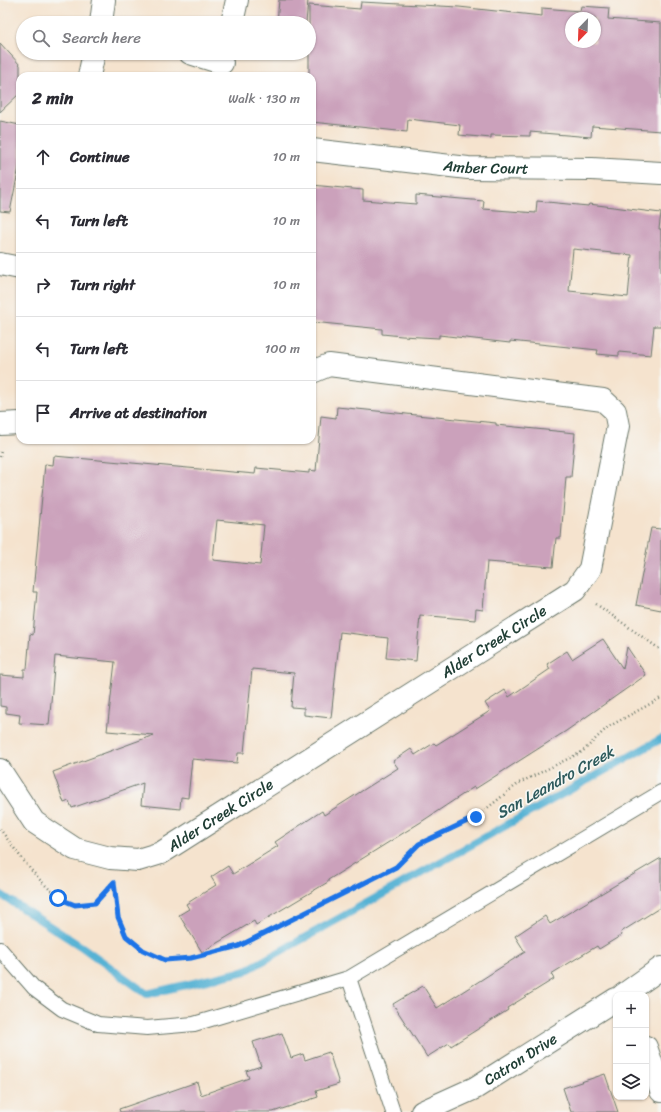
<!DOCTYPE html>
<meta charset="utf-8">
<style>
:root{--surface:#fff;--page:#f2f2f3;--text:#2b2b33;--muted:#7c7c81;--line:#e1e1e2}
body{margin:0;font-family:Sriracha,sans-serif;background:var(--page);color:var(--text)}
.controls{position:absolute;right:12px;bottom:12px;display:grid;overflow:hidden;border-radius:8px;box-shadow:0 1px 3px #0004}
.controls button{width:36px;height:36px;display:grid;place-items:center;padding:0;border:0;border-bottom:1px solid var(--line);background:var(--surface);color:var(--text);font:20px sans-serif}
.compass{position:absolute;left:565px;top:12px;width:36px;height:36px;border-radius:50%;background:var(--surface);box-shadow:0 1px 3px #0004;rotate:203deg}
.stop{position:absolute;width:12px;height:12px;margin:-9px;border:3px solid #1a73e8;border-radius:50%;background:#fff}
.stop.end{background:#1a73e8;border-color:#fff;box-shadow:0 1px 4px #0008}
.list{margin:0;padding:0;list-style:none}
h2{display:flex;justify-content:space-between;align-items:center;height:52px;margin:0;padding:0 16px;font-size:17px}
h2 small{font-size:13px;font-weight:400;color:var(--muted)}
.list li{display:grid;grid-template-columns:26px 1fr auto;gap:12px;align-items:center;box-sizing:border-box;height:64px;padding:0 16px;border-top:1px solid var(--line)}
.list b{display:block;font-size:15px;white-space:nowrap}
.list em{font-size:13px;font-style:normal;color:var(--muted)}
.icon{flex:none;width:22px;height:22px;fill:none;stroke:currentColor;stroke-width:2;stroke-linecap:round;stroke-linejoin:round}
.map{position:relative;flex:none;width:661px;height:1112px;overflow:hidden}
.search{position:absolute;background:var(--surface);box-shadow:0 1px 3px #0004;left:16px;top:16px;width:300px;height:44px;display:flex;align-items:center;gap:10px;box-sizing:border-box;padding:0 14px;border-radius:22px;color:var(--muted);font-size:15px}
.panel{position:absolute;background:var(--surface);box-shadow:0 1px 3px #0004;left:16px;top:72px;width:300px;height:372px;border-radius:12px}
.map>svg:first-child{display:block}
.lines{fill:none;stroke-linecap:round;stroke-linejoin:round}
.stream{stroke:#56b2d4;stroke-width:8}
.building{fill:#cba1bb;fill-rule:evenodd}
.lane-casing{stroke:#6a776a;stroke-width:16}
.street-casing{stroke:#6a776a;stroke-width:24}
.path{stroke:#6a776a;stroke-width:2.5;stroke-dasharray:1 3;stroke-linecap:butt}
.lane{stroke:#fff;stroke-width:14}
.street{stroke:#fff;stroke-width:22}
.route{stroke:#1a73e8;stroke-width:5}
.labels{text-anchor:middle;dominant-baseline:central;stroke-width:3.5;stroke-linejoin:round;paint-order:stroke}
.street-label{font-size:15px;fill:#1f3d34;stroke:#f6f6f2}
.water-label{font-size:16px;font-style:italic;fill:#2d5a5c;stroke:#f6f6f2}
</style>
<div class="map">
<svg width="661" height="1112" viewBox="0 0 661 1112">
<rect width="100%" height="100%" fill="#f6f6f2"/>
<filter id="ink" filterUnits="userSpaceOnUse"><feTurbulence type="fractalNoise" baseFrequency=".025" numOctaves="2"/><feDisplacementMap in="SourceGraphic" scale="8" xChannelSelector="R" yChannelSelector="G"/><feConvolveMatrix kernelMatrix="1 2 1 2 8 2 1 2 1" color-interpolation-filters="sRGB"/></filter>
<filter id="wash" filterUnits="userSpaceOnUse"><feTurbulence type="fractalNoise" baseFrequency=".012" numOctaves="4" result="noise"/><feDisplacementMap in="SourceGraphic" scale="16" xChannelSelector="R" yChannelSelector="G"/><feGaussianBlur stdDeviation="0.9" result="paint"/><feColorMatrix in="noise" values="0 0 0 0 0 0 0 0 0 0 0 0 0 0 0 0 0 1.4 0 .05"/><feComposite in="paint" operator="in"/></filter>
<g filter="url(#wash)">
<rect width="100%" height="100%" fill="#f5e3ce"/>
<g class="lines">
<path class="stream" d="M0 894 82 947 147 994 245 971 661 739"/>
</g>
<g id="blocks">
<path class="building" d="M279 0H308L306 23H277Z
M361 2 459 7 542 16V8L580 11 581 6 609 8 608 19 661 23V131L592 126 591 137 530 132V136L491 135V138L459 135 460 125 408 119 407 132 312 122V76H309V5L360 9ZM571 18H595V42H571Z
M0 43 20 65V93L0 112Z
M0 121 20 125V162L10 212 0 211Z
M312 185 363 190V200L416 204V195L484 201 483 209 536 213 537 201 588 206 589 204 661 213 659 229H661V326H654L651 355 619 352V356L597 354 598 350 510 341V343L439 335V338L402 336 382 334V329L312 322ZM573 249 632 255 628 297 569 291Z
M337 407 496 423V425L575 433 571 477H566L561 538H556L553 567 487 562 483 610 476 609 475 620 420 615 416 661 386 658 388 638 340 632 331 718 304 715V708L291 707 294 673 252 669 244 753H238L237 763 192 759 188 798 181 797 180 809 141 805 143 783 72 808 69 801 64 803 53 772 154 735 107 731 115 662 55 656 49 725 19 723 20 715 6 713V707L0 706V675L24 677V669H27L30 634 33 635 37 592H33L45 464 53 465 54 456 255 474 256 468 309 473V470L316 471 321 416 336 418ZM217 520 264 525 260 565 213 560Z
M651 528 661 529V610L636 605Z
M603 639 623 669 627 647 646 675 566 731 475 789 474 787 421 822 328 880V882L256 925 254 921 202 952 179 915 189 909 186 904 216 885 211 877 228 866 233 874 278 846 275 842 305 822 322 811 324 815 398 768 393 761 411 749 415 755 434 743 436 745 490 711 485 703 505 690 509 697 550 669 547 664 567 651 572 659Z
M661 858V907L621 932 622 935 599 949 597 946 551 974 554 979 507 1008 508 1010 451 1046 449 1043 427 1057 393 1004 423 986 437 1008 525 952 515 936 545 916 550 924Z
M282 1033 291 1058 303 1054 305 1060 329 1052 339 1084 316 1091 318 1097 273 1112H120L119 1109 197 1082 201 1095 249 1078 246 1071 261 1066 253 1042Z
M605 1074 618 1112H571L563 1088Z"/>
</g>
</g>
<g filter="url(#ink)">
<use href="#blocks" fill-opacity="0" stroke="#6a776a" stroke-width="1"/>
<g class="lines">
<g class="lane-casing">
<path id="lane" d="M0 949 34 988 62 1009 98 1024 147 1028 194 1024 349 978 661 792
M349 978 393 1112"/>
</g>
<g class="street-casing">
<g id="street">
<path d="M101 23 104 0"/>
<path d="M232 23 237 0"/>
<path d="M190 53 222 63"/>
<path d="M89 76 94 53"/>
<path id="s1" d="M312 150 468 168 592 169 661 173"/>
<path d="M0 264 20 268"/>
<path d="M0 424 20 423"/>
<path id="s2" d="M0 770 34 822 75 849 110 858 138 860 161 853 575 590 590 569 618 426 615 411 603 400 329 365 312 372"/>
<path d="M623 995 661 968"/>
<path d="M646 1047 661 1091"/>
<path id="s3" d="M422 1112 475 1088 616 999"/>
</g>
</g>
<path class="path" d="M0 457 1 450
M596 604 661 650
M0 829C17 852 46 895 73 904 79 906 88 904 95 903L113 882 118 917 126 936 143 950 165 960 191 958 239 946 396 867 419 844 476 817 519 783 582 752 608 727 661 698"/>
<use href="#lane" class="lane"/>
<use href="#street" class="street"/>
</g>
</g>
<g class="lines" filter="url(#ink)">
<path class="route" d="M58 898 75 905 95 903 114 882 118 917 126 936 143 950 165 960 191 958 239 946 396 867 419 844 476 817"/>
</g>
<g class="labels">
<g class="street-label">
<text stroke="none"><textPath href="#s1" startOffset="175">Amber Court</textPath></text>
<text stroke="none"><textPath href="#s2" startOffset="594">Alder Creek Circle</textPath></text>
<text stroke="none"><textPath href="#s2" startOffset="270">Alder Creek Circle</textPath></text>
<text stroke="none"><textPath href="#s3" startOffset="112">Catron Drive</textPath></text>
</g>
<g class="water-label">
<text transform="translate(555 782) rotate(-29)">San Leandro Creek</text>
</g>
</g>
</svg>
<div class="controls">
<button>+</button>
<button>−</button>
<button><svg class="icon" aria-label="layers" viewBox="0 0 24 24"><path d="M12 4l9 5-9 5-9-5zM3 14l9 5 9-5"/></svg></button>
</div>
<svg class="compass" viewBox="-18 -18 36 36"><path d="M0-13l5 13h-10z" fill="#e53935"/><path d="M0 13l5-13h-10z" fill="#7c7c81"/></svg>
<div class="stop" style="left:58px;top:898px"></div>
<div class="stop end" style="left:476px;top:817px"></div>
<div class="search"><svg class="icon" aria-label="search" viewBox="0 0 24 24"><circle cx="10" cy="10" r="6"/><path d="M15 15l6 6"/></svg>Search here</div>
<section class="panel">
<h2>2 min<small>Walk · 130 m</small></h2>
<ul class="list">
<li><svg class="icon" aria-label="ahead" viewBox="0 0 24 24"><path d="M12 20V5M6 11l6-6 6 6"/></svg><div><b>Continue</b></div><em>10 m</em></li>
<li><svg class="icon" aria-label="left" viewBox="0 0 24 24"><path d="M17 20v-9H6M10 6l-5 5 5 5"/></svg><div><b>Turn left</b></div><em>10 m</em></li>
<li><svg class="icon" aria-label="right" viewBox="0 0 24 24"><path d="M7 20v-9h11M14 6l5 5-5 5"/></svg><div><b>Turn right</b></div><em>10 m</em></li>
<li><svg class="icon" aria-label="left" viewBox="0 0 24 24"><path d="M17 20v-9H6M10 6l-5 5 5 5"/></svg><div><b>Turn left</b></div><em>100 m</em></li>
<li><svg class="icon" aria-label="arrive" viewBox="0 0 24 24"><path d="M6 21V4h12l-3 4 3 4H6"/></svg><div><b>Arrive at destination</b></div></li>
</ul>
</section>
</div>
